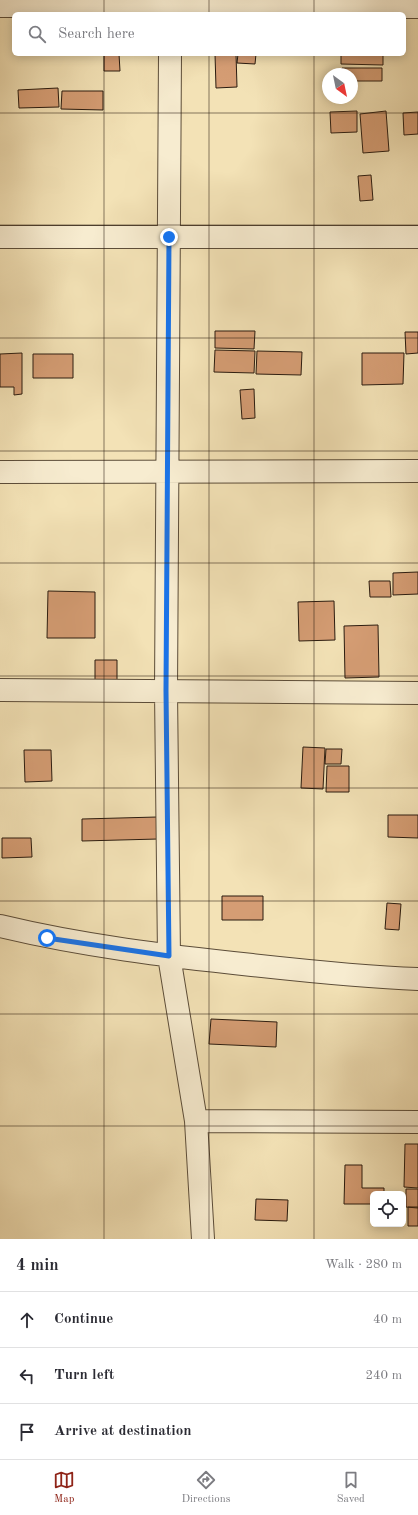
<!DOCTYPE html>
<meta charset="utf-8">
<style>
:root{--surface:#fff;--page:#f7f7f7;--text:#2b2b33;--muted:#7c7c81;--line:#e1e1e2;--accent:#8f2418}
body{margin:0;font-family:"Old Standard TT",serif;background:var(--page);color:var(--text)}
.controls{position:absolute;right:12px;bottom:12px;display:grid;overflow:hidden;border-radius:6px;box-shadow:0 2px 10px #0003}
.controls button{width:36px;height:36px;display:grid;place-items:center;padding:0;border:0;border-bottom:1px solid var(--line);background:var(--surface);color:var(--text);font:20px sans-serif}
.compass{position:absolute;left:322px;top:68px;width:36px;height:36px;border-radius:50%;background:var(--surface);box-shadow:0 2px 10px #0003;rotate:147deg}
.stop{position:absolute;width:12px;height:12px;margin:-9px;border:3px solid #1a73e8;border-radius:50%;background:#fff}
.stop.end{background:#1a73e8;border-color:#fff;box-shadow:0 1px 4px #0008}
.list{margin:0;padding:0;list-style:none}
h2{display:flex;justify-content:space-between;align-items:center;height:52px;margin:0;padding:0 16px;font-size:17px}
h2 small{font-size:13px;font-weight:400;color:var(--muted)}
.list li{display:grid;grid-template-columns:26px 1fr auto;gap:12px;align-items:center;box-sizing:border-box;height:56px;padding:0 16px;border-top:1px solid var(--line)}
.list b{display:block;font-size:15px;white-space:nowrap}
.list em{font-size:13px;font-style:normal;color:var(--muted)}
.icon{flex:none;width:22px;height:22px;fill:none;stroke:currentColor;stroke-width:2;stroke-linecap:round;stroke-linejoin:round}
.map{position:relative;flex:none;width:418px;height:1239px;overflow:hidden}
.search{position:absolute;background:var(--surface);box-shadow:0 2px 10px #0003;left:12px;right:12px;top:12px;height:44px;display:flex;align-items:center;gap:10px;box-sizing:border-box;padding:0 14px;border-radius:6px;color:var(--muted);font-size:15px}
.sheet{height:220px;background:var(--surface)}
nav{display:flex;justify-content:space-around;align-items:center;box-sizing:border-box;height:56px;border-top:1px solid var(--line);background:var(--surface);font-size:11px;color:var(--muted)}
nav a{display:grid;justify-items:center;gap:2px}
nav .on{color:var(--accent)}
.map>svg:first-child{display:block}
.building{fill:#d59d74;stroke:#2a1b0f}
.lines{fill:none;stroke-linecap:round;stroke-linejoin:round}
.minor-casing{stroke:#5c4d39;stroke-width:24}
.minor{stroke:#f7ecd0;stroke-width:22}
.route{stroke:#1a73e8;stroke-width:5}
.grid{fill:none;stroke:#2a1b0f;stroke-width:1;stroke-opacity:0.55}
</style>
<div class="map">
<svg width="418" height="1239" viewBox="0 0 418 1239">
<rect width="100%" height="100%" fill="#f3e2b6"/>
<filter id="stains"><feTurbulence type="fractalNoise" baseFrequency=".005" numOctaves="4"/><feColorMatrix values="0 0 0 0 .2 0 0 0 0 .09 0 0 0 0 .02 0 0 0 .5 -.17"/></filter>
<radialGradient id="worn" r=".72"><stop offset=".6" stop-color="#630" stop-opacity="0"/><stop offset="1" stop-color="#630" stop-opacity=".3"/></radialGradient>
<path class="building" d="M104 54H119L120 71H104Z
M215 54H236L237 87 216 88Z
M238 54H256L255 64 237 63Z
M341 54H383V65L341 64Z
M342 68H382V81H352V74H342Z
M58 88 59 107 19 108 18 90Z
M62 91H103V110L61 109Z
M357 111V132L331 133 330 112Z
M386 111 389 151 363 153 360 114Z
M418 112V134L404 135 403 113Z
M371 175 373 200 360 201 358 176Z
M215 331H255L254 349 215 348Z
M405 332H418V353L406 354Z
M215 350 255 351 254 373 214 372Z
M257 351 302 352 301 375 256 374Z
M22 353V394L14 395V387H0V354Z
M362 353H404L403 384 362 385Z
M33 354H73V378H33Z
M254 389 255 418 242 419 240 390Z
M418 572V594L393 595V573Z
M369 581H390L391 597H370Z
M48 591 95 592V638H47Z
M334 601 335 640 299 641 298 602Z
M378 625 379 677 345 678 344 626Z
M95 660H117V689H95Z
M303 747 325 748 323 789 301 788Z
M326 749H342L341 764H325Z
M24 750H51L52 781 25 782Z
M327 766H349V792H326Z
M388 815H418V838L388 837Z
M157 817 158 839 82 841V819Z
M2 838H31L32 857 2 858Z
M222 896H263V920H222Z
M387 903 401 904 399 930 385 929Z
M211 1019 277 1022 276 1047 209 1044Z
M405 1144H418V1188L404 1187Z
M345 1165H362V1188H384V1194H373V1204H344Z
M406 1189H418V1208L406 1207Z
M256 1199 288 1200 287 1221 255 1220Z
M403 1205H405V1222H403Z
M408 1207H418V1226H408Z"/>
<g class="lines">
<g class="minor-casing">
<path id="minor" d="M0 6 418 7
M170 54 166 691 169 956 196 1121 203 1239
M0 237H418
M0 472 418 471
M0 690 418 693
M0 926C83 946 167 956 252 965 307 971 362 977 418 979
M196 1121 418 1122"/>
</g>
<use href="#minor" class="minor"/>
</g>
<g class="lines">
<path class="route" d="M47 938 169 956 166 691 169 237"/>
</g>
<path class="grid" d="M104 0V14M209 0V14M314 0V14M104 54V1239M209 54V1239M314 54V1239M0 113H418M0 225H418M0 338H418M0 451H418M0 563H418M0 676H418M0 788H418M0 901H418M0 1014H418M0 1126H418"/>
<rect width="100%" height="100%" filter="url(#stains)"/>
<rect width="100%" height="100%" fill="url(#worn)"/>
</svg>
<div class="controls">
<button><svg class="icon" aria-label="locate" viewBox="0 0 24 24"><circle cx="12" cy="12" r="6"/><path d="M12 2v4M12 18v4M2 12h4M18 12h4"/></svg></button>
</div>
<svg class="compass" viewBox="-18 -18 36 36"><path d="M0-13l5 13h-10z" fill="#e53935"/><path d="M0 13l5-13h-10z" fill="#7c7c81"/></svg>
<div class="stop" style="left:47px;top:938px"></div>
<div class="stop end" style="left:169px;top:237px"></div>
<div class="search"><svg class="icon" aria-label="search" viewBox="0 0 24 24"><circle cx="10" cy="10" r="6"/><path d="M15 15l6 6"/></svg>Search here</div>
</div>
<section class="sheet">
<h2>4 min<small>Walk · 280 m</small></h2>
<ul class="list">
<li><svg class="icon" aria-label="ahead" viewBox="0 0 24 24"><path d="M12 20V5M6 11l6-6 6 6"/></svg><div><b>Continue</b></div><em>40 m</em></li>
<li><svg class="icon" aria-label="left" viewBox="0 0 24 24"><path d="M17 20v-9H6M10 6l-5 5 5 5"/></svg><div><b>Turn left</b></div><em>240 m</em></li>
<li><svg class="icon" aria-label="arrive" viewBox="0 0 24 24"><path d="M6 21V4h12l-3 4 3 4H6"/></svg><div><b>Arrive at destination</b></div></li>
</ul>
</section>
<nav>
<a class="on"><svg class="icon" aria-label="map" viewBox="0 0 24 24"><path d="M3 6l6-2 6 2 6-2v14l-6 2-6-2-6 2zM9 4v14M15 6v14"/></svg>Map</a>
<a><svg class="icon" aria-label="directions" viewBox="0 0 24 24"><path d="M12 3l9 9-9 9-9-9zM9 14v-3h6M13 9l2 2-2 2"/></svg>Directions</a>
<a><svg class="icon" aria-label="saved" viewBox="0 0 24 24"><path d="M7 4h10v16l-5-4-5 4z"/></svg>Saved</a>
</nav>
